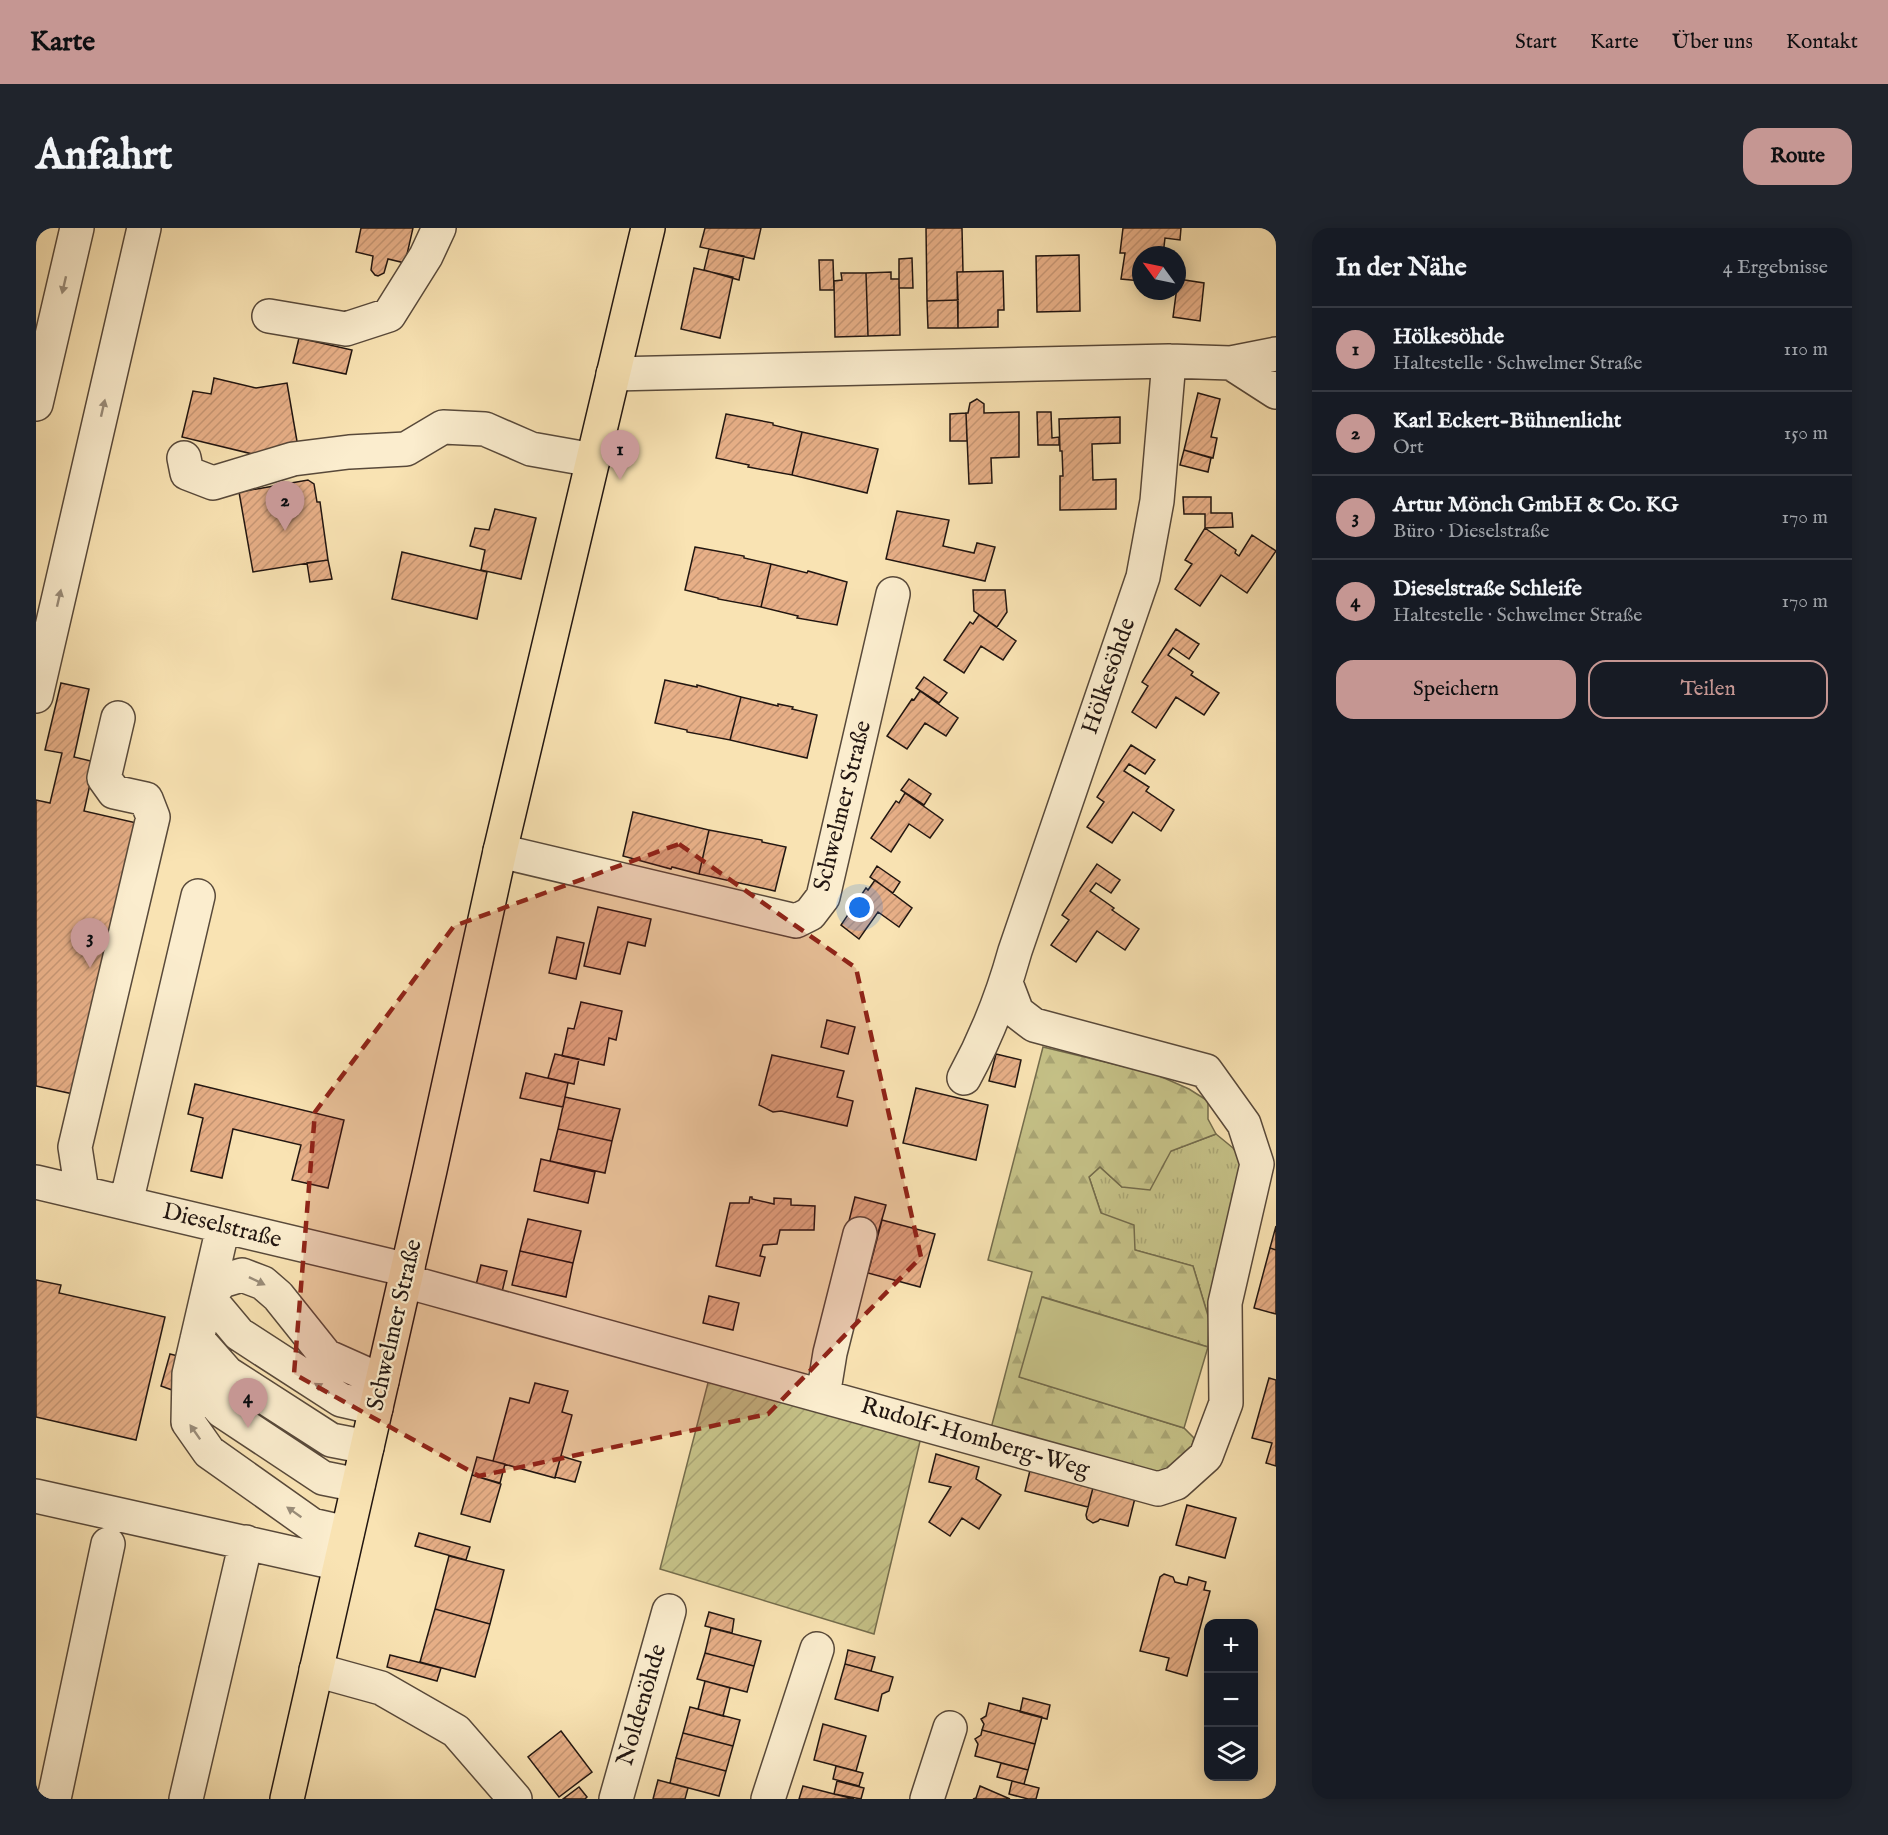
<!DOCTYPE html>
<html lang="de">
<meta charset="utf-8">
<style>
:root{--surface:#171b24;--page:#20242c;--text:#f1f3f6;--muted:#9ea1a6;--line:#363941;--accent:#c59692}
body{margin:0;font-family:"IM FELL English",serif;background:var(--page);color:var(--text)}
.controls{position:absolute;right:18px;bottom:18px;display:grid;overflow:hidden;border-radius:12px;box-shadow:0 3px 15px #0003}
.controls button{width:54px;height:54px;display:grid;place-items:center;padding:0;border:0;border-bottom:2px solid var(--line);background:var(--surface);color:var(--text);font:30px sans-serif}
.compass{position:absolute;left:1096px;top:18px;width:54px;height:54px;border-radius:50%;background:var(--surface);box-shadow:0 3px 15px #0003;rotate:303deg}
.you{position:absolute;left:824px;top:680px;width:21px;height:21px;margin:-15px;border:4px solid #fff;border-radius:50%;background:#1a73e8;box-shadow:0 0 0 9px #1a73e833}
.badge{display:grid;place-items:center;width:39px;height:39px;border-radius:50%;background:var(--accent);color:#111;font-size:20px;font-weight:700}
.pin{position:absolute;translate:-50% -50px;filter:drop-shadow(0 2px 3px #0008)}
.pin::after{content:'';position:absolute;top:32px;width:21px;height:18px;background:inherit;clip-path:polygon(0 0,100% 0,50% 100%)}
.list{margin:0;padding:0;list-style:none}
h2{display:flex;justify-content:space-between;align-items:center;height:78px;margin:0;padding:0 24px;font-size:26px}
h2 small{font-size:20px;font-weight:400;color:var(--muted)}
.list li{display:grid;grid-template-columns:39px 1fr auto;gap:18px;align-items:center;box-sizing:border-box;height:84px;padding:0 24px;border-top:2px solid var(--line)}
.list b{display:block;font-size:22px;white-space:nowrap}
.list p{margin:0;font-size:20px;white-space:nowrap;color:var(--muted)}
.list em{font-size:20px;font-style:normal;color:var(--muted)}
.actions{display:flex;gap:12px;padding:18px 24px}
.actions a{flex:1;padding:14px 0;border:2px solid var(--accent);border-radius:18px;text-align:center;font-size:21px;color:var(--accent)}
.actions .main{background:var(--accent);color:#111}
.icon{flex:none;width:33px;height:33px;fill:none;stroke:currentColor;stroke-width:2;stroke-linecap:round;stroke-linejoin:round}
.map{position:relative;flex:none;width:1240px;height:1571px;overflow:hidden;border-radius:18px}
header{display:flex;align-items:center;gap:36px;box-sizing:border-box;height:84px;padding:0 30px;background:var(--accent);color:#111}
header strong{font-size:28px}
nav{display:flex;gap:33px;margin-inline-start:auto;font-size:21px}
.intro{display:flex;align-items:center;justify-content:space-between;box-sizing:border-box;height:144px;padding:0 36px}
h1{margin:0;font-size:42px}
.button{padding:15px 27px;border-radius:18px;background:var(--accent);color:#111;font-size:21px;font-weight:700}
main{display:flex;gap:36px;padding:0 36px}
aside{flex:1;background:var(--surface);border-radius:18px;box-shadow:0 3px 15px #0003}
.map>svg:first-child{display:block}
.grass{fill:url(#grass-tufts);stroke:#746c4c;stroke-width:1.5}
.forest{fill:url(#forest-firs);stroke:#746c4c;stroke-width:1.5}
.garden{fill:url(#garden-furrows);stroke:#746c4c;stroke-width:1.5}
.pitch{fill:#c5c187;stroke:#746c4c;stroke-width:1.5}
.building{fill:url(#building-hatch);stroke:#221611;stroke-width:1.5}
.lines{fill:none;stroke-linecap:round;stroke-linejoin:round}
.minor-casing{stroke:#58493a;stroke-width:36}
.major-casing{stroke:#221611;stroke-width:36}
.minor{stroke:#fbedce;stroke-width:33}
.major{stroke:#f9e3b3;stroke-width:33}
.oneway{fill:#998c79}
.marked{fill:#8f2418;fill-opacity:0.2;stroke:#8f2418;stroke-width:4.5;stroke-dasharray:12 8;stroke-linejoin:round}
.labels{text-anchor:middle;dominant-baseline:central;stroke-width:4.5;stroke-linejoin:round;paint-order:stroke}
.street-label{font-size:24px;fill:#221611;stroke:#fbedce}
</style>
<header>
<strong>Karte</strong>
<nav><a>Start</a><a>Karte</a><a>Über uns</a><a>Kontakt</a></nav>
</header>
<div class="intro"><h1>Anfahrt</h1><a class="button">Route</a></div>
<main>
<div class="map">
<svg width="1240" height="1571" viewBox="0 0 1240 1571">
<defs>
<pattern id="grass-tufts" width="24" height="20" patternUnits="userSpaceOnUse" patternTransform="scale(1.5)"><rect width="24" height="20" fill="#c5c187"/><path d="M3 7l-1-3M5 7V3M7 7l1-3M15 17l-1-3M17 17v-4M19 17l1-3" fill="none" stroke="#a9a574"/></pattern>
<pattern id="forest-firs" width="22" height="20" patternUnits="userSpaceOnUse" patternTransform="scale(1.5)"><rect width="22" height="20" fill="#c5c187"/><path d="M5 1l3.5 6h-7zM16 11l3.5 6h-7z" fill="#a9a574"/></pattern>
<pattern id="garden-furrows" width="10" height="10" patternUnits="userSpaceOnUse" patternTransform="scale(1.5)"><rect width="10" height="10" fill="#c5c187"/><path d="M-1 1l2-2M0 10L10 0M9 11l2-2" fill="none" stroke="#a9a574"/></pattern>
<pattern id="building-hatch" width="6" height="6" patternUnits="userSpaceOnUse" patternTransform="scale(1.5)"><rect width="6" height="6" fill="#e7af87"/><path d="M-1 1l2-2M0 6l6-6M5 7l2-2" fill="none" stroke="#c69674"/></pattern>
</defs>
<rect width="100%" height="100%" fill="#f9e3b3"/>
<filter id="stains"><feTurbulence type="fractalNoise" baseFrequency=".00333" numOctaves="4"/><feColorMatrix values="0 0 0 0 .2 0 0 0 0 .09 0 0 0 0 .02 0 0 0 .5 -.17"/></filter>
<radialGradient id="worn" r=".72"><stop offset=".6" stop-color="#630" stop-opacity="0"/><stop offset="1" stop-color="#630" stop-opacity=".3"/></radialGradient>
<path class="grass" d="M1180 906 1197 920 1207 933 1173 1091 1157 1038 1099 1022 1065 985 1053 949 1064 939 1086 959 1135 923Z"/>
<path class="forest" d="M1007 819 1119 846 1153 861 1172 873V891L1180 906 1135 923 1114 962 1086 959 1064 939 1053 949 1065 985 1098 997 1099 1022 1157 1038 1173 1091 1172 1119 1007 1069 984 1149 1148 1200 1158 1210 1152 1235 1136 1249 953 1208 996 1044 952 1032Z"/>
<path class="garden" d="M674 1147 886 1205 838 1406 624 1341Z"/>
<path class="pitch" d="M1006 1069 1172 1119 1148 1200 983 1149Z"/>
<path class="building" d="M325 0H377L369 35 352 31 348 45 342 48 339 47 335 42 337 28 320 24Z
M669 0H725L718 31 664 19Z
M890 0H926L927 44H921L922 72 891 73Z
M1087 0H1145L1144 12 1129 10 1127 27H1105V53L1085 51 1089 25H1084Z
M673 21 708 28 703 52 668 42Z
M1043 27 1044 83 1001 84 1000 28Z
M876 30 877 60H863V31Z
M783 32H797L798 62H784Z
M658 40 697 49 684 110 645 101Z
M967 43 968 82H962V99L922 100 921 44Z
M855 44V51H863L864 107 832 108 830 45Z
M805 45H830L832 108 799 109 798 53 806 52Z
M1142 51 1168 55 1164 93 1137 89Z
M922 72V100H892L891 73Z
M263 110 316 122 310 146 257 135Z
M178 150 220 160 251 155 263 225 233 230 146 209 157 163 175 166Z
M1162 165 1184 171 1175 209 1181 210 1177 230 1148 222Z
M941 171 948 176V185L983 184V229L955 230 956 255 933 256 930 185H932L934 175Z
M1001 184H1015L1016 210 1023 209V217H1002Z
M930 185 931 213H914V186Z
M690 186 737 195V197L766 204 756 247 712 239 713 237 680 230Z
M1084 189V215L1056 216 1057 252 1080 251V281L1024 282V248H1027L1026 223H1024L1023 191Z
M766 204 842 221 831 265 756 247Z
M1148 222 1175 230 1172 244 1144 237Z
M272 252 278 256 281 274H284L292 332 217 344 203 264Z
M1147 269H1175V285H1196L1197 299 1169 300V286H1148Z
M459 281 500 290 485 351 445 342 449 322 434 318 439 300 453 302Z
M861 283 913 292 907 318 938 325 941 315 959 319 949 353 850 331Z
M1169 300 1200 322 1199 325 1203 328 1216 307 1240 323 1211 365 1185 347 1164 378 1139 361 1156 336 1149 332Z
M659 319 708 328V330L735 336 725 379 682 371V370L649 362Z
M366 324 451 344 441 391 356 371Z
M292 332 296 351 274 354 271 335Z
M735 336 771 345 772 343 811 354 801 397 761 390 762 388 725 379Z
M937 362H969L971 384 961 399 938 383Z
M943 387 980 413 967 432 945 418 928 445 908 432 934 394 937 396Z
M1140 401 1163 416 1153 431 1137 420 1132 427 1157 444 1155 447 1183 465 1168 487 1140 469 1120 500 1096 484 1112 458 1106 454Z
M888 449 911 465 903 475 880 460Z
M629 452 661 459V457L705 469 694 512 651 504V502L619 495Z
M25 455 53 461 38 529 59 534 48 583 105 596 42 867 0 858V572L14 575 26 525 9 522Z
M884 463 922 490 910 508 889 495 871 521 851 508 876 471 878 472Z
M705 469 742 478V476L757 479 756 481 781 487 771 530 694 512Z
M1095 517 1119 532 1109 546 1093 536 1088 543 1113 559 1110 563 1138 582 1125 603 1097 584 1076 615 1051 599 1068 574 1061 569Z
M873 551 895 566 888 577 865 562Z
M869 565 907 592 894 610 873 596 855 624 835 610 860 573 863 575Z
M597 584 673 602 663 646 636 639 635 641 587 628Z
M673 602 726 612V614L750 619 739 663 663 646Z
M1061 636 1084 652 1075 665 1060 655 1054 663 1078 680 1076 682 1103 701 1089 722 1061 703 1040 734 1015 717 1033 692 1026 687Z
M841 638 864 654 857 665 834 649Z
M839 652 876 680 863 699 842 684 823 711 805 697 830 660 832 662Z
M562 679 615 691 609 718 592 714 584 746 548 738Z
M521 709 548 715 540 751 513 745Z
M545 774 586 783 580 812 573 810 568 837 526 828 532 800 538 801Z
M791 792 819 799 812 826 785 819Z
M519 826 543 831 538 856 512 850Z
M960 826 985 832 979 859 953 853Z
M736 827 808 843 801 869 817 873 811 898 745 883 737 884 723 877Z
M490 845 532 855 527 879 484 870Z
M159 856 308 892 292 960 256 952 265 917 197 901 186 950 155 943 167 890 152 886Z
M880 860 952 877 940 932 867 915Z
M529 869 584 881 576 913 522 901Z
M522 901 576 913 569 945 514 933Z
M505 931 559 944 552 975 498 963Z
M714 969H716V971L738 976V970L755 971V977L779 978 778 1002H744L741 1016 727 1017 724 1028 729 1029 724 1048 680 1038 694 975H713Z
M819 969 850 977 842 1005 812 997Z
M492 991 545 1003 537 1035 484 1023Z
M846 992 899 1006 884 1059 832 1045Z
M1240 998V1022L1234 1020Z
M1234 1020 1240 1022V1086L1218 1080Z
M484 1023 537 1035 530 1069 476 1057Z
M445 1037 471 1043 465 1068 439 1061Z
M0 1052 25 1057 23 1065 129 1089 100 1212 0 1189Z
M673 1068 703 1075 697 1102 667 1095Z
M134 1126 146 1129 136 1162 125 1158Z
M1233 1150 1240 1152V1238L1230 1235 1236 1215 1216 1210Z
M499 1155 532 1163 526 1184 536 1187 519 1250 457 1233 474 1170 493 1175Z
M900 1226 943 1239 940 1251 965 1267 943 1301 926 1290 914 1308 893 1294 915 1259 893 1254Z
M525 1228 545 1234 539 1254 519 1249Z
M441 1229 469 1236 464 1255 436 1247Z
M996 1234 1059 1252 1052 1279 989 1263Z
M436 1247 465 1256 454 1294 425 1286Z
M1059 1252 1101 1262 1092 1298 1064 1291 1062 1293 1057 1295 1051 1291 1050 1287Z
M1151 1277 1200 1290 1189 1330 1140 1317Z
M383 1305 434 1319 430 1332 379 1318Z
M413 1328 468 1342 454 1396 399 1381Z
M1128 1346 1137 1349 1139 1354 1151 1357 1153 1349 1170 1354 1168 1362 1174 1363 1151 1448 1130 1442 1133 1430 1104 1423 1124 1349Z
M399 1381 454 1396 439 1449 384 1434Z
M673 1384 698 1391 696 1405 669 1398Z
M675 1400 725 1413 718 1438 669 1425Z
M812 1422 839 1429 835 1443 809 1436Z
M669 1425 718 1438 711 1464 661 1451Z
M354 1427 405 1440 401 1453 351 1439Z
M809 1436 857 1449 853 1463 846 1466 842 1483 799 1471Z
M669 1453 694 1460 687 1488 662 1481Z
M987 1470 1014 1477 1011 1491 984 1484Z
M953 1475 1006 1489 999 1516 946 1502 948 1496 945 1491 950 1488Z
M654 1479 704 1492 697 1518 647 1505Z
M787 1496 830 1508 820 1543 778 1532Z
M946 1502 999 1516 992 1542 939 1528 942 1516 939 1511 945 1507Z
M525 1503 556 1544 523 1569 492 1529Z
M647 1505 697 1518 690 1543 640 1530Z
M640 1530 690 1543 683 1568 634 1555Z
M965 1535 992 1542 988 1556 961 1549Z
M800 1538 827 1545 823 1558 797 1551Z
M622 1552 652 1560 649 1571H617Z
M801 1553 828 1560 825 1571 798 1566Z
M976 1553 1003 1560 1000 1571H992L973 1566Z
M767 1558 798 1566 818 1571H763Z
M944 1558 974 1571H937L940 1570Z
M543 1559 551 1569 549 1571H527Z"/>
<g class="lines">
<g class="minor-casing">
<path id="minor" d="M233 88 310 101 353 87 390 28 403 0
M1195 135 1240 164
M577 146 1133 133 1195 135 1240 126
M0 176 41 0
M148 230 151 245 177 255 257 231 313 224 370 221 407 199 449 201 495 221 557 232
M0 468 108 0
M464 623 760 693 774 686 787 669 857 366
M928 850C951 808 966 770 979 723L1107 349 1121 273 1133 133
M0 954 372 1042
M46 964 39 919 117 589 110 571 78 564 68 550 82 490
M90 975 162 668
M187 999 153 1146 152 1194 173 1224 276 1297 311 1305
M369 1053 1122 1261 1140 1255 1170 1228 1190 1175 1189 1075 1221 936 1208 896 1170 843 998 797 981 784 970 755
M172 1069 186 1053 206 1047 227 1055 242 1068 290 1128 346 1153
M172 1069 203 1106 305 1172 340 1180
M161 1111 191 1145 295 1212 331 1219
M153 1146 186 1183 287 1250 322 1257
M787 1168 794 1125 824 1006
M0 1268 304 1336
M280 1442 345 1460 420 1503 479 1571
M18 1571 72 1316
M150 1571 210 1314
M580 1571 633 1383
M732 1571 781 1421
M891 1571 914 1500"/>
</g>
<g class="major-casing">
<path id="major" d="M251 1571 394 942 464 623 612 0"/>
</g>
<use href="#minor" class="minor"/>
<use href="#major" class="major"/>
</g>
<defs><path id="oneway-solid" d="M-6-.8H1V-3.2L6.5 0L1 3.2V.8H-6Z" transform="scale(1.5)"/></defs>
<g class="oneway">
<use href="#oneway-solid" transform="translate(28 57) rotate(103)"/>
<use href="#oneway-solid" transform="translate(67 180) rotate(-77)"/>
<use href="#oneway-solid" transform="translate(23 370) rotate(-77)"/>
<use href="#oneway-solid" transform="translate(221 1053) rotate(26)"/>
<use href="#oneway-solid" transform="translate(286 1160) rotate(-147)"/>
<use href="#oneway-solid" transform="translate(159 1204) rotate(-125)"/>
<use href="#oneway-solid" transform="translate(258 1284) rotate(-145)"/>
</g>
<path class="marked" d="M643 616 820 740 885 1029 732 1186 443 1248 258 1146 279 884 418 698Z"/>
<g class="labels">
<g class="street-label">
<text transform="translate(1073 448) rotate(-71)">Hölkesöhde</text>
<text transform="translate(807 578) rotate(-76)">Schwelmer Straße</text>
<text transform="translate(186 998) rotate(14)">Dieselstraße</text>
<text transform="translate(359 1097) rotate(-77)">Schwelmer Straße</text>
<text transform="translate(939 1210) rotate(16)">Rudolf-Homberg-Weg</text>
<text transform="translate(606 1477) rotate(-74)">Noldenöhde</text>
</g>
</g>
<rect width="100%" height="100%" filter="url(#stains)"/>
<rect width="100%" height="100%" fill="url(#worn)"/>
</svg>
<div class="controls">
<button>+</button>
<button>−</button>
<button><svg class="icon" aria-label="layers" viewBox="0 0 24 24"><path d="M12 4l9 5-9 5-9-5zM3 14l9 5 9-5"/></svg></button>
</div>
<svg class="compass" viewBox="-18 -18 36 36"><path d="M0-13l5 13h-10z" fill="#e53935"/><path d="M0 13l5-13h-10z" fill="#9ea1a6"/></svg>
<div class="you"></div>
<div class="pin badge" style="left:584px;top:252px">1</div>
<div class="pin badge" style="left:249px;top:303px">2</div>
<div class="pin badge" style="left:54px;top:740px">3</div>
<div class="pin badge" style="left:212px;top:1200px">4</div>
</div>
<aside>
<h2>In der Nähe<small>4 Ergebnisse</small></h2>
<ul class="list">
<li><span class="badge">1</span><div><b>Hölkesöhde</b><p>Haltestelle · Schwelmer Straße</p></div><em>110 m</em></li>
<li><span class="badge">2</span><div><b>Karl Eckert-Bühnenlicht</b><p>Ort</p></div><em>150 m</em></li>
<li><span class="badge">3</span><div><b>Artur Mönch GmbH &amp; Co. KG</b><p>Büro · Dieselstraße</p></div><em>170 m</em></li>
<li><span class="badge">4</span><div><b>Dieselstraße Schleife</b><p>Haltestelle · Schwelmer Straße</p></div><em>170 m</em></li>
</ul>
<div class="actions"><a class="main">Speichern</a><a>Teilen</a></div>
</aside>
</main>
